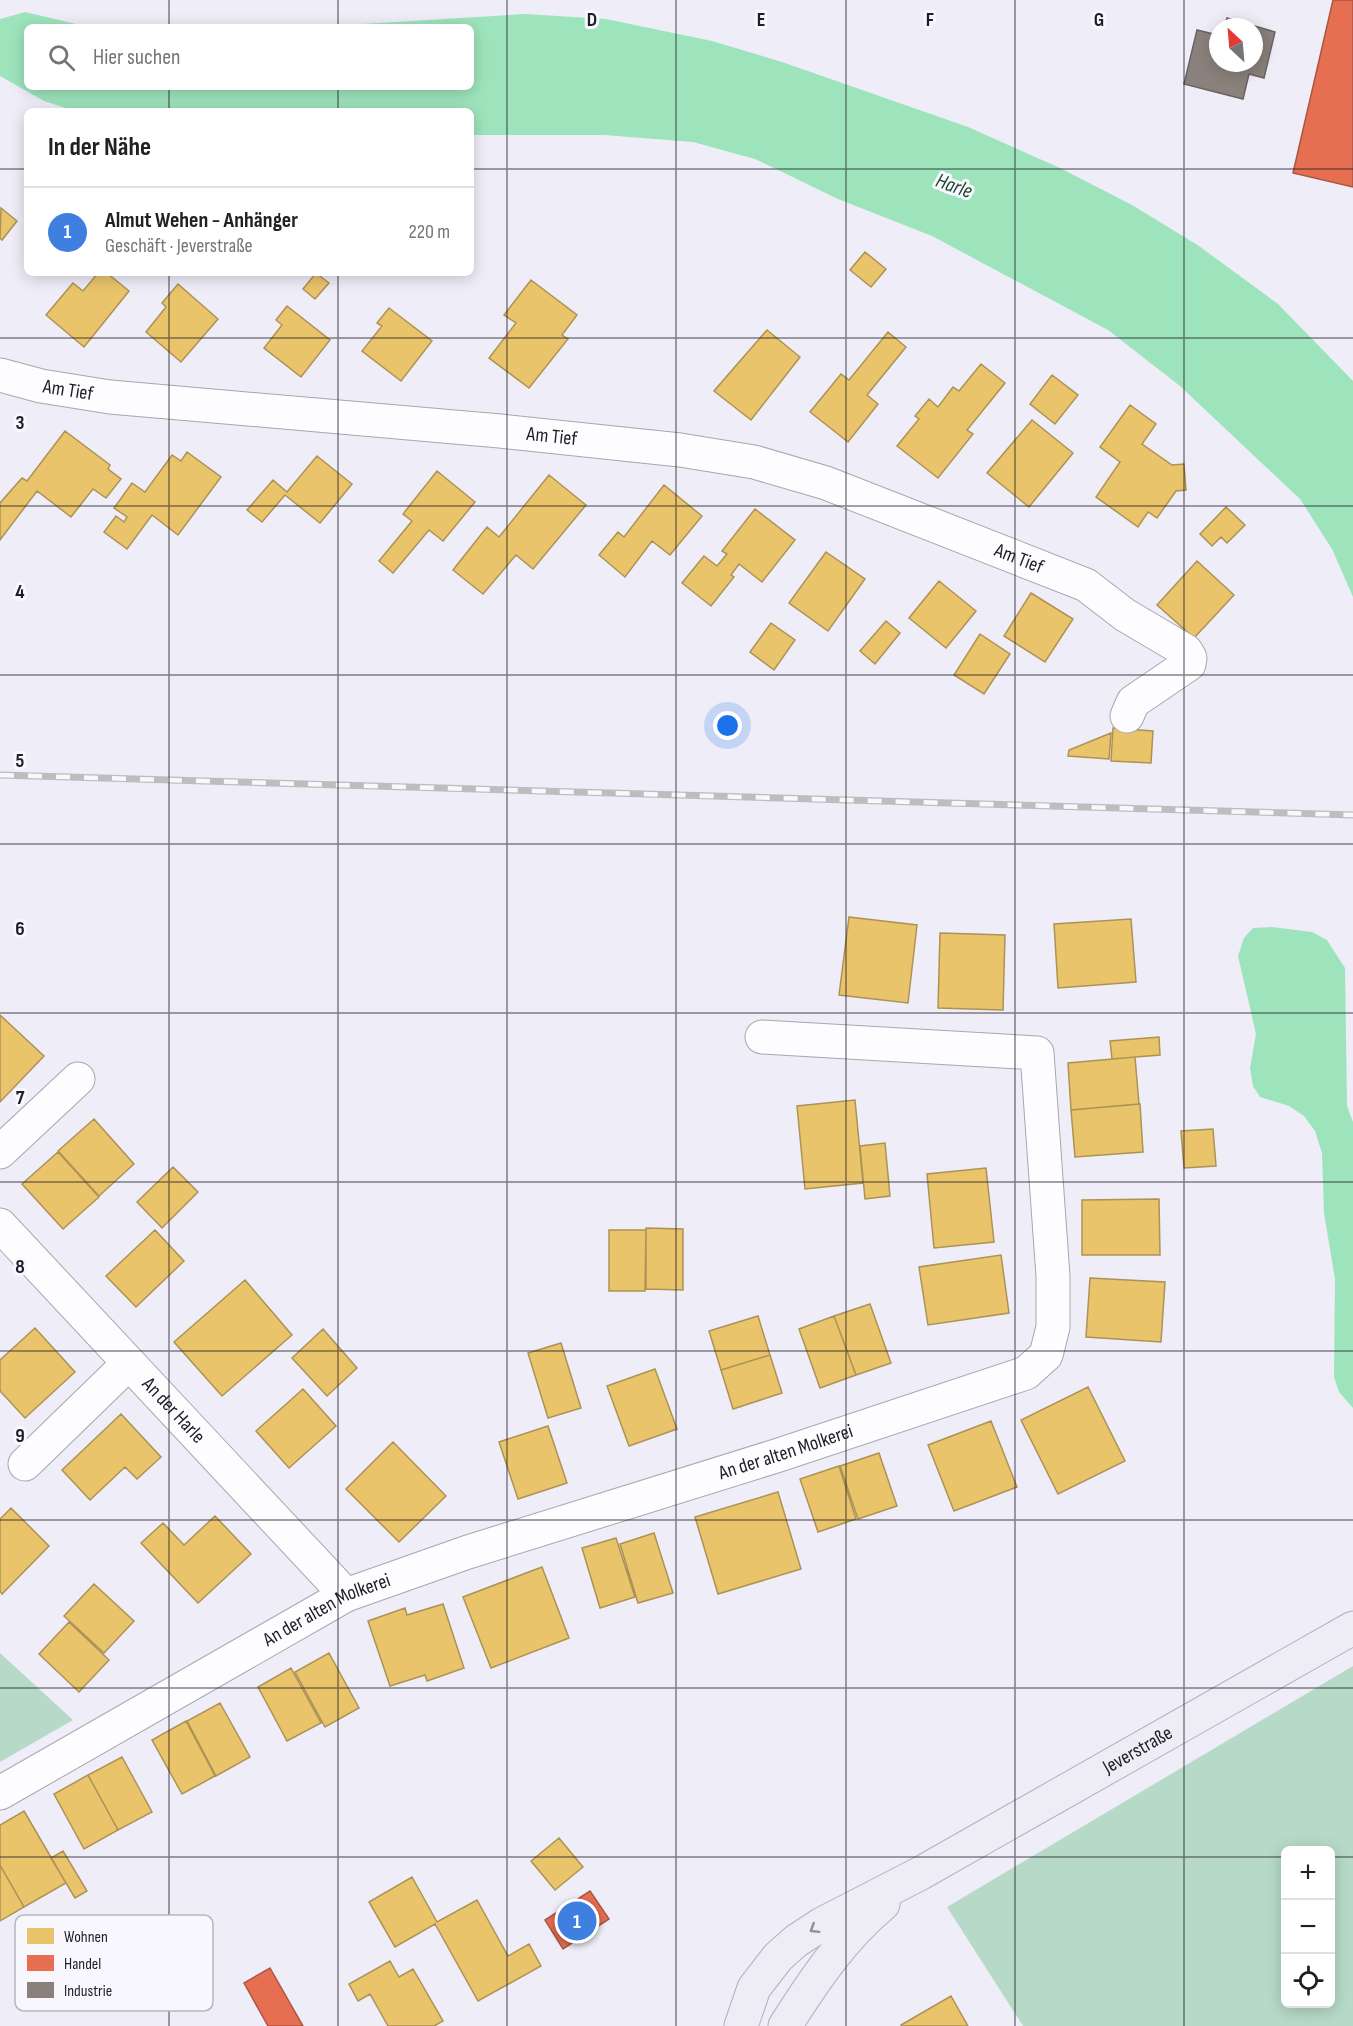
<!DOCTYPE html>
<html lang="de">
<meta charset="utf-8">
<style>
:root{--surface:#fff;--page:#f6f6f6;--text:#202124;--muted:#757577;--line:#e0e0e0;--accent:#686670}
body{margin:0;font-family:"Sofia Sans Condensed",sans-serif;background:var(--page);color:var(--text)}
.controls{position:absolute;right:18px;bottom:18px;display:grid;overflow:hidden;border-radius:9px;box-shadow:0 3px 15px #0003}
.controls button{width:54px;height:54px;display:grid;place-items:center;padding:0;border:0;border-bottom:2px solid var(--line);background:var(--surface);color:var(--text);font:30px sans-serif}
.compass{position:absolute;left:1209px;top:18px;width:54px;height:54px;border-radius:50%;background:var(--surface);box-shadow:0 3px 15px #0003;rotate:334deg}
.you{position:absolute;left:728px;top:726px;width:21px;height:21px;margin:-15px;border:4px solid #fff;border-radius:50%;background:#1a73e8;box-shadow:0 0 0 9px #1a73e833}
.badge{display:grid;place-items:center;width:39px;height:39px;border-radius:50%;background:var(--accent);color:#fff;font-size:20px;font-weight:700}
.pin{position:absolute;translate:-50% -50%;border:3px solid #fff;box-shadow:0 2px 6px #0006}
.list{margin:0;padding:0;list-style:none}
h2{display:flex;justify-content:space-between;align-items:center;height:78px;margin:0;padding:0 24px;font-size:26px}
h2 small{font-size:20px;font-weight:400;color:var(--muted)}
.list li{display:grid;grid-template-columns:39px 1fr auto;gap:18px;align-items:center;box-sizing:border-box;height:90px;padding:0 24px;border-top:2px solid var(--line)}
.list b{display:block;font-size:22px;white-space:nowrap}
.list p{margin:0;font-size:20px;white-space:nowrap;color:var(--muted)}
.list em{font-size:20px;font-style:normal;color:var(--muted)}
.icon{flex:none;width:33px;height:33px;fill:none;stroke:currentColor;stroke-width:2;stroke-linecap:round;stroke-linejoin:round}
.map{position:relative;flex:none;width:1353px;height:2026px;overflow:hidden}
.search{position:absolute;background:var(--surface);box-shadow:0 3px 15px #0003;left:24px;top:24px;width:450px;height:66px;display:flex;align-items:center;gap:15px;box-sizing:border-box;padding:0 21px;border-radius:9px;color:var(--muted);font-size:22px}
.panel{position:absolute;background:var(--surface);box-shadow:0 3px 15px #0003;left:24px;top:108px;width:450px;height:168px;border-radius:9px}
.map>svg:first-child{display:block}
.green{fill:#b7dac8;fill-rule:evenodd}
.water{fill:#9de4bc}
.homes{fill:#e9c46a;stroke:#ad9256;stroke-width:1.5}
.shops{fill:#e76f51;stroke:#ab5644;stroke-width:1.5}
.industry{fill:#8a817c;stroke:#6a6362;stroke-width:1.5}
.lines{fill:none;stroke-linecap:round;stroke-linejoin:round}
.minor-casing{stroke:#a8a6af;stroke-width:35}
.major-casing{stroke:#b4afc2;stroke-width:35}
.minor{stroke:#fdfcfe;stroke-width:33}
.major{stroke:#eeecf5;stroke-width:33}
.rail-casing{stroke:#bdbdbf;stroke-width:7}
.rail{stroke:#f8f7fd;stroke-width:4.5;stroke-dasharray:14;stroke-linecap:butt}
.oneway{stroke:#918f98}
.grid{fill:none;stroke:#201d27;stroke-width:1.5;stroke-opacity:0.55}
.labels{text-anchor:middle;dominant-baseline:central;stroke-width:6;stroke-linejoin:round;paint-order:stroke}
.street-label{font-size:20px;fill:#201d27;stroke:#f8f7fd}
.water-label{font-size:21px;font-style:italic;fill:#1f4930;stroke:#f8f7fd}
.key{fill:#f8f7fd;stroke:#b7b6bd;stroke-width:1.5}
.key-label{font-size:16px;fill:#201d27}
.grid-label{font-size:20px;text-anchor:middle;font-weight:bold;fill:#201d27;stroke:#f8f7fd;stroke-width:6;stroke-linejoin:round;paint-order:stroke}
</style>
<div class="map">
<svg width="1353" height="2026" viewBox="0 0 1353 2026">
<rect width="100%" height="100%" fill="#efedf8"/>
<path class="green" d="M0 1653 73 1720 0 1762Z
M1353 1666V2026H1023L947 1907ZM1286 1850H1330V2004H1286Z"/>
<path class="water" d="M25 12 89 27H27V87H471V27H314L525 14 606 19 712 41 782 62 968 127 1060 168 1132 205 1199 246 1278 304 1353 381V597L1332 549 1300 499 1180 386 1108 330 932 236 838 199 755 159 693 142 604 135H471V111H75L44 101 0 76V19Z
M1272 927 1312 932 1327 940 1345 968 1347 1106 1353 1122V1408L1339 1392 1334 1377 1335 1279 1324 1213 1322 1153 1315 1131 1304 1116 1289 1106 1260 1097 1253 1086 1250 1068 1256 1034 1238 956 1244 938 1253 928Z"/>
<path class="homes" d="M1 208 17 221 2 240 0 238Z
M865 252 886 269 871 287 850 270Z
M98 273H107L129 291 84 347 46 315 73 283 83 291Z
M316 273 329 283 315 299 303 289Z
M531 280 577 315 562 335 568 339 529 388 489 358 516 323 504 315Z
M178 284 218 319 181 362 146 332 166 307 162 303Z
M287 306 330 340 301 377 264 348 282 325 276 320Z
M389 308 432 341 401 381 362 351 382 326 377 323Z
M767 330 800 357 751 420 714 391Z
M888 332 906 347 867 395 878 404 848 442 810 412 841 374 849 380Z
M981 364 1005 383 967 430 973 434 938 478 897 446 919 419 915 416 929 399 938 407 953 387 959 391Z
M1052 375 1078 395 1055 424 1030 404Z
M1130 405 1156 424 1142 444 1172 465 1184 464 1186 490 1176 491 1157 518 1148 512 1138 527 1096 497 1120 462 1100 447Z
M1032 420 1073 453 1029 507 987 473Z
M65 431 110 465 108 469 121 479 106 498 93 489 71 517 37 491 0 540V503L22 478 27 481Z
M187 452 221 477 178 535 152 515 127 549 104 532 116 516 124 522 127 517 114 508 132 483 145 492 172 455 181 461Z
M317 456 352 484 320 523 285 495 262 522 247 510 273 480 287 492Z
M437 471 475 502 443 541 429 530 393 573 379 561 412 521 403 514Z
M549 475 586 505 533 569 516 555 483 594 453 570 487 527 499 537Z
M664 485 702 516 670 555 652 541 625 577 599 555 618 532 624 537Z
M1226 507 1245 525 1227 543 1221 537 1212 546 1200 534Z
M755 509 795 540 762 582 739 564 731 575 734 577 711 606 682 583 704 556 717 566 727 554 722 551Z
M826 552 865 579 828 631 789 603Z
M1197 561 1234 595 1194 638 1157 605Z
M939 581 976 611 946 648 909 618Z
M1031 593 1073 619 1045 662 1004 636Z
M886 621 900 633 875 664 860 651Z
M771 623 795 640 774 670 750 652Z
M980 634 1010 654 984 694 954 675Z
M1113 728 1153 731 1151 763 1111 761Z
M1111 733 1109 759 1068 756 1069 750Z
M849 917 917 925 908 1003 839 995Z
M1131 919 1136 982 1058 988 1054 924Z
M940 933 1005 935 1003 1010 938 1008Z
M0 1015 44 1056 0 1102Z
M1159 1037 1160 1055 1112 1059 1110 1041Z
M1135 1057 1139 1104 1071 1110 1068 1063Z
M855 1100 863 1183 805 1189 797 1106Z
M1140 1104 1143 1152 1075 1157 1071 1110Z
M94 1119 134 1164 99 1196 58 1151Z
M1213 1129 1216 1166 1184 1168 1181 1131Z
M885 1143 890 1196 865 1199 860 1146Z
M58 1152 99 1197 63 1229 22 1184Z
M173 1167 198 1192 162 1228 137 1202Z
M986 1168 994 1242 934 1248 927 1174Z
M1159 1199 1160 1255H1082V1200Z
M646 1228 683 1229V1290L646 1289Z
M155 1230 184 1261 136 1307 106 1276Z
M609 1230H646L645 1291H609Z
M1001 1255 1009 1313 928 1325 919 1267Z
M1090 1278 1165 1282 1161 1342 1086 1337Z
M245 1280 292 1335 222 1396 174 1342Z
M870 1304 891 1363 856 1375 834 1316Z
M758 1316 770 1355 721 1370 709 1331Z
M834 1316 856 1375 820 1388 799 1329Z
M35 1328 75 1372 25 1418 0 1391V1360Z
M323 1329 357 1368 327 1396 292 1358Z
M561 1343 581 1408 548 1418 528 1353Z
M770 1355 782 1393 733 1409 721 1370Z
M655 1369 677 1429 629 1446 607 1386Z
M1088 1387 1125 1461 1058 1494 1021 1420Z
M303 1389 336 1426 289 1468 256 1431Z
M121 1414 161 1457 137 1479 125 1467 90 1500 62 1470Z
M991 1421 1017 1487 954 1511 928 1445Z
M548 1426 567 1483 518 1499 499 1442Z
M393 1442 446 1496 399 1542 346 1489Z
M879 1453 897 1506 858 1519 840 1466Z
M839 1466 856 1519 818 1532 800 1479Z
M778 1492 801 1569 718 1594 695 1517Z
M11 1508 49 1546 2 1594 0 1591V1519Z
M215 1516 251 1554 198 1603 141 1543 163 1523 184 1545Z
M654 1533 673 1593 638 1603 620 1544Z
M616 1538 635 1597 600 1608 582 1548Z
M542 1567 569 1638 491 1668 463 1597Z
M94 1584 134 1621 104 1653 64 1616Z
M443 1604 464 1668 427 1681 425 1675 390 1686 368 1621 405 1608 407 1615Z
M69 1622 109 1660 79 1692 39 1654Z
M329 1653 359 1708 325 1727 295 1672Z
M291 1668 321 1723 287 1741 258 1687Z
M220 1703 250 1757 216 1776 187 1721Z
M186 1721 215 1776 182 1794 152 1740Z
M122 1757 152 1812 118 1830 88 1775Z
M88 1775 118 1830 84 1849 54 1794Z
M24 1811 66 1883 24 1907 0 1865V1825Z
M559 1838 583 1867 555 1890 531 1861Z
M63 1851 87 1891 75 1898 51 1858Z
M0 1865 24 1907 0 1921Z
M412 1877 437 1922 477 1900 508 1956 529 1944 541 1966 478 2001 435 1924 395 1947 369 1902Z
M390 1961 399 1977 413 1969 443 2021 434 2026H388L370 1994 358 2001 349 1984Z
M951 1996 968 2026H902L901 2025Z"/>
<path class="shops" d="M1333 0H1353V187L1293 173Z
M590 1891 609 1919 563 1949 545 1920Z
M270 1968 303 2026H268L244 1983Z"/>
<path class="industry" d="M1227 18 1275 32 1264 78 1249 74 1243 99 1184 84 1197 30 1218 35V63H1254V27H1224Z"/>
<g class="lines">
<g class="minor-casing">
<g id="minor">
<path id="s1" d="M0 375 41 386 110 397 500 431 680 450 754 462 826 483 1086 585 1125 615 1186 651 1190 658 1189 664 1133 702 1127 716"/>
<path d="M0 1152 78 1079"/>
<path id="s2" d="M0 1225 346 1595"/>
<path d="M25 1464 129 1363"/>
<path id="s3" d="M0 1793 346 1595 468 1552 779 1455 1026 1373 1046 1355 1053 1327V1276L1037 1053 762 1037"/>
</g>
</g>
<g class="major-casing">
<g id="major">
<path id="s4" d="M741 2026 754 1988 778 1957 796 1941 822 1924 921 1873 1353 1628"/>
<path d="M785 2026C813 1982 842 1938 883 1904"/>
</g>
</g>
<use href="#minor" class="minor"/>
<use href="#major" class="major"/>
<g class="rail-casing">
<path id="rail" d="M0 775 1353 815"/>
</g>
<use href="#rail" class="rail"/>
</g>
<defs><path id="oneway-chevron" d="M-2-3.5L2.5 0L-2 3.5" fill="none" stroke-width="1.6" stroke-linecap="round" stroke-linejoin="round" transform="scale(1.5)"/></defs>
<use class="oneway" href="#oneway-chevron" transform="translate(814 1929) rotate(148)"/>
<path class="grid" d="M169 0V27M338 0V27M507 0V2026M676 0V2026M846 0V2026M1015 0V2026M1184 0V2026M169 87V111M338 87V111M0 169H27M471 169H1353M169 273V2026M338 273V2026M0 338H1353M0 506H1353M0 675H1353M0 844H1353M0 1013H1353M0 1182H1353M0 1351H1353M0 1520H1353M0 1688H1353M0 1857H1286M1330 1857H1353"/>
<g class="labels">
<g class="street-label">
<text stroke="none"><textPath href="#s1" startOffset="70">Am Tief</textPath></text>
<text stroke="none"><textPath href="#s1" startOffset="556">Am Tief</textPath></text>
<text stroke="none"><textPath href="#s1" startOffset="1042">Am Tief</textPath></text>
<text stroke="none"><textPath href="#s2" startOffset="254">An der Harle</textPath></text>
<text stroke="none"><textPath href="#s3" startOffset="861">An der alten Molkerei</textPath></text>
<text stroke="none"><textPath href="#s3" startOffset="375">An der alten Molkerei</textPath></text>
<text stroke="none"><textPath href="#s4" startOffset="495">Jeverstraße</textPath></text>
</g>
<g class="water-label">
<text transform="translate(954 186) rotate(20)">Harle</text>
</g>
</g>
<rect x="15" y="1915" width="198" height="96" rx="9" class="key"/>
<rect x="27" y="1928" width="27" height="16" fill="#e9c46a"/>
<rect x="27" y="1955" width="27" height="16" fill="#e76f51"/>
<rect x="27" y="1982" width="27" height="16" fill="#8a817c"/>
<g class="key-label">
<text x="64" y="1942">Wohnen</text>
<text x="64" y="1969">Handel</text>
<text x="64" y="1996">Industrie</text>
</g>
<g class="grid-label">
<text x="592" y="26">D</text>
<text x="761" y="26">E</text>
<text x="930" y="26">F</text>
<text x="1099" y="26">G</text>
<text x="20" y="429">3</text>
<text x="20" y="598">4</text>
<text x="20" y="767">5</text>
<text x="20" y="935">6</text>
<text x="20" y="1104">7</text>
<text x="20" y="1273">8</text>
<text x="20" y="1442">9</text>
</g>
</svg>
<div class="controls">
<button>+</button>
<button>−</button>
<button><svg class="icon" aria-label="locate" viewBox="0 0 24 24"><circle cx="12" cy="12" r="6"/><path d="M12 2v4M12 18v4M2 12h4M18 12h4"/></svg></button>
</div>
<svg class="compass" viewBox="-18 -18 36 36"><path d="M0-13l5 13h-10z" fill="#e53935"/><path d="M0 13l5-13h-10z" fill="#757577"/></svg>
<div class="you"></div>
<div class="pin badge" style="left:577px;top:1921px;background:#3f7fe0">1</div>
<div class="search"><svg class="icon" aria-label="search" viewBox="0 0 24 24"><circle cx="10" cy="10" r="6"/><path d="M15 15l6 6"/></svg>Hier suchen</div>
<section class="panel">
<h2>In der Nähe<small></small></h2>
<ul class="list">
<li><span class="badge" style="background:#3f7fe0">1</span><div><b>Almut Wehen - Anhänger</b><p>Geschäft · Jeverstraße</p></div><em>220 m</em></li>
</ul>
</section>
</div>
